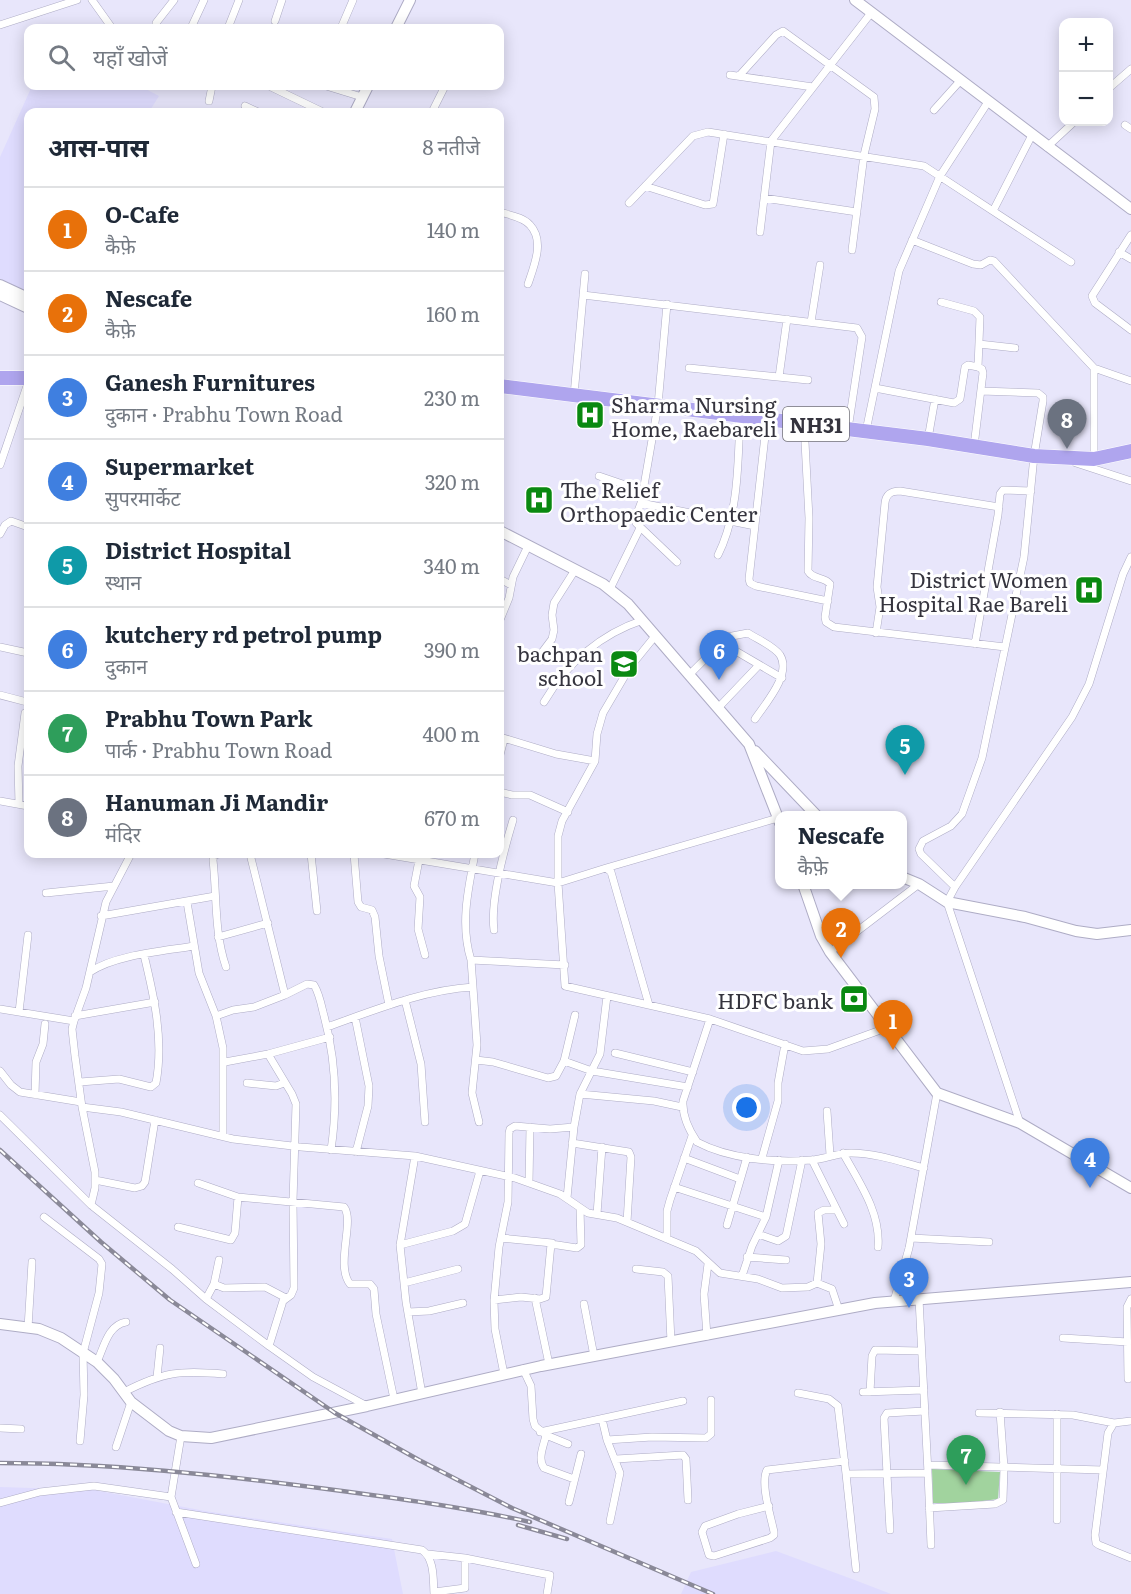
<!DOCTYPE html>
<html lang="hi">
<meta charset="utf-8">
<style>
:root{--surface:#fff;--page:#f6f6f7;--text:#1f2937;--muted:#747a83;--line:#e0e1e3;--accent:#111827}
body{margin:0;font-family:Literata,"Noto Sans Devanagari",serif;background:var(--page);color:var(--text)}
.controls{position:absolute;right:18px;top:18px;display:grid;overflow:hidden;border-radius:12px;box-shadow:0 3px 15px #0003}
.controls button{width:54px;height:54px;display:grid;place-items:center;padding:0;border:0;border-bottom:2px solid var(--line);background:var(--surface);color:var(--text);font:30px sans-serif}
.you{position:absolute;left:747px;top:1108px;width:21px;height:21px;margin:-15px;border:4px solid #fff;border-radius:50%;background:#1a73e8;box-shadow:0 0 0 9px #1a73e833}
.badge{display:grid;place-items:center;width:39px;height:39px;border-radius:50%;background:var(--accent);color:#fff;font-size:20px;font-weight:700}
.pin{position:absolute;translate:-50% -50px;filter:drop-shadow(0 2px 3px #0008)}
.pin::after{content:'';position:absolute;top:32px;width:21px;height:18px;background:inherit;clip-path:polygon(0 0,100% 0,50% 100%)}
.popup{position:absolute;left:775px;top:811px;width:132px;height:78px;box-sizing:border-box;display:grid;place-content:center;border-radius:12px;background:var(--surface);filter:drop-shadow(0 2px 4px #0005);font-size:20px;white-space:nowrap;color:var(--muted)}
.popup b{font-size:22px;color:var(--text)}
.popup::after{content:'';position:absolute;left:50%;top:100%;margin-left:-12px;border:12px solid transparent;border-top-color:var(--surface)}
.list{margin:0;padding:0;list-style:none}
h2{display:flex;justify-content:space-between;align-items:center;height:78px;margin:0;padding:0 24px;font-size:26px}
h2 small{font-size:20px;font-weight:400;color:var(--muted)}
.list li{display:grid;grid-template-columns:39px 1fr auto;gap:18px;align-items:center;box-sizing:border-box;height:84px;padding:0 24px;border-top:2px solid var(--line)}
.list b{display:block;font-size:22px;white-space:nowrap}
.list p{margin:0;font-size:20px;white-space:nowrap;color:var(--muted)}
.list em{font-size:20px;font-style:normal;color:var(--muted)}
.icon{flex:none;width:33px;height:33px;fill:none;stroke:currentColor;stroke-width:2;stroke-linecap:round;stroke-linejoin:round}
.map{position:relative;flex:none;width:1131px;height:1594px;overflow:hidden}
.search{position:absolute;background:var(--surface);box-shadow:0 3px 15px #0003;left:24px;top:24px;width:480px;height:66px;display:flex;align-items:center;gap:15px;box-sizing:border-box;padding:0 21px;border-radius:12px;color:var(--muted);font-size:22px}
.panel{position:absolute;background:var(--surface);box-shadow:0 3px 15px #0003;left:24px;top:108px;width:480px;height:750px;border-radius:12px}
.map>svg:first-child{display:block}
.built{fill:#dfdcfe}
.green{fill:#a1d39e}
.lines{fill:none;stroke-linecap:round;stroke-linejoin:round}
.street-casing{stroke:#aeacc5;stroke-width:8}
.secondary-casing{stroke:#aeacc5;stroke-width:12}
.highway-casing{stroke:#fff;stroke-width:15}
.street{stroke:#fff;stroke-width:7}
.secondary{stroke:#fff;stroke-width:10}
.highway{stroke:#afa5ee;stroke-width:14}
.rail-casing{stroke:#8a8998;stroke-width:4.5}
.rail{stroke:#fff;stroke-width:2;stroke-dasharray:7;stroke-linecap:butt}
.labels{text-anchor:middle;dominant-baseline:central;stroke-width:6;stroke-linejoin:round;paint-order:stroke}
.shield{fill:#fff;stroke:#727178;stroke-width:1.5}
.shield-label{font-size:20px;font-weight:bold;fill:#35343e}
.poi-label{font-size:21px;fill:#35343e;stroke:#fff;text-anchor:end}
</style>
<div class="map">
<svg width="1131" height="1594" viewBox="0 0 1131 1594">
<rect width="100%" height="100%" fill="#e8e6fb"/>
<path class="built" d="M32 86H140L159 96 149 112H28V293L0 279V157Z
M0 1487 94 1490 205 1511 392 1539 403 1594H0Z
M776 1551 852 1579 891 1594H681L691 1572Z"/>
<path class="green" d="M932 1469 1000 1472 998 1499 967 1503H933Z"/>
<g class="lines">
<g class="street-casing">
<path id="street" d="M92 0 112 28
M275 21 282 0
M0 25 77 0
M156 28V23L174 0
M191 28 204 0
M228 28 239 0
M341 28 353 0
M730 75 813 87
M739 76 776 35 783 31 874 97 875 109 864 155 852 250
M326 86 362 97
M271 87 323 112
M1108 89 1131 69
M209 101 212 86
M245 106 258 112
M934 110 960 81
M432 112 445 86
M1125 125 1131 129
M1047 147 1074 122
M645 186 705 205 713 204 724 134
M764 198 857 212
M629 203 693 136 708 132 924 166 1071 262
M993 211 1032 135
M500 212C509 215 523 217 530 225 545 241 534 266 528 284
M760 232 771 141 871 13
M912 240 973 264 981 265 990 260 994 261 1094 368 1131 381
M1119 252 1131 259
M583 295 857 328 862 337 848 429
M941 302 974 311 980 317 978 367 982 369 983 373 974 446
M667 304 658 405 641 503 755 526
M811 322 820 265
M1131 330 1095 303 1092 296 1131 235
M979 344 1015 348
M689 368 808 380
M1094 368V459
M779 377 787 319
M875 388 954 403 960 399 965 367 968 365 978 367
M574 395 585 274
M767 418 749 579 750 583 756 586 828 601
M804 423 809 518 808 571C813 580 824 576 830 584L825 617 826 622 834 627 1005 647
M866 431 899 271 940 176 988 102
M928 439 935 399
M1076 463 1131 481
M0 465 28 383
M599 476 643 491
M641 503 635 519 636 523 677 562
M0 534 5 525 11 521 28 527
M718 555C739 513 738 461 740 415
M500 579 511 585
M610 589 640 528
M500 620 509 598 513 577 528 546
M876 633 880 607 877 587 885 503C886 494 891 491 900 491L999 507
M975 644 998 515 1000 494 1003 490 1031 491
M0 647 28 653
M734 650 782 678
M540 655 552 639 554 630 552 615 554 603 575 570
M689 675 727 637 748 633C757 639 774 646 780 655 792 674 765 704 755 719
M0 695 27 702
M544 702C567 663 601 634 643 620
M718 708 759 665
M500 737 556 754 595 761
M500 755 504 739
M500 792 512 795H530L568 812
M0 801 28 806
M19 804 18 766 25 713
M131 854 106 902 86 988 74 1021 72 1029 75 1056 82 1107 121 1112 233 1139 301 1147 415 1156 400 1245 406 1302 422 1394
M219 854 214 855 213 860C217 896 214 932 226 967
M250 854 285 995 307 984 314 985C319 993 321 1003 323 1012 336 1058 338 1103 331 1150
M311 854 317 911
M354 854 358 902 361 907 372 910 375 917 379 956 389 1005
M384 854 558 883 565 986 710 1019 803 1051 828 1049 886 1028
M419 860 414 886 420 897 418 929 425 955
M606 868 778 818
M955 887 921 854 919 849 923 841 951 826 962 814 982 758 1024 557 1034 456 1043 401V397L1038 393 981 391
M46 893 114 886
M187 902 199 973 216 1016 223 1048V1136
M101 916 215 896
M494 930C490 900 504 850 513 820
M218 937 268 923
M830 952 919 884
M471 960C460 925 468 889 475 854
M90 972C114 955 164 951 194 946
M473 987 477 1045 472 1093 479 1122
M405 1000 421 1064 425 1122
M649 1005 611 872 606 868 558 883V836L562 821 595 761 597 734 603 713 630 667 656 635
M0 1009 74 1021
M19 1012 28 935
M75 1016 155 1002
M216 1016 233 1010 254 1007 285 995
M355 1017 369 1086 368 1106 356 1152
M710 1019 683 1101C682 1116 689 1130 697 1142 729 1159 775 1163 811 1160 825 1159 837 1153 851 1153 876 1153 901 1162 924 1168
M327 1027C375 1010 423 990 473 987L471 960 565 965
M615 1053 693 1072
M268 1054 330 1037
M476 1060 493 1062 548 1078 556 1076 564 1061 575 1015
M564 1061 592 1071 688 1087
M225 1062 268 1054 292 1094 296 1104 293 1201 294 1288 291 1295 283 1301 269 1346
M0 1071 11 1085 20 1092 81 1102
M80 1082 119 1079 151 1087 156 1083C164 1040 154 996 144 955
M247 1083 276 1086 284 1083
M580 1094 654 1101 682 1107
M35 1095 36 1062 43 1044 45 1024
M827 1111 830 1155
M0 1115 91 1205 95 1188V1172L82 1107
M1020 1123 947 902 955 887 1072 717 1089 684 1123 574 1131 557
M572 1143 629 1152 631 1157 627 1222
M843 1153C859 1182 881 1213 878 1247
M415 1156 515 1178 560 1194 588 1213 617 1218 696 1251 720 1273 758 1279 782 1288 808 1287 817 1283 821 1244 818 1213 824 1210H837
M684 1158 740 1179
M762 1158 778 1101V1083L785 1044
M812 1160 844 1224
M95 1180 135 1188 142 1186 145 1182 155 1120
M198 1183 238 1197 344 1207C355 1221 335 1265 350 1284H370L374 1289 376 1314 394 1399
M529 1183 530 1127
M674 1187 766 1217
M567 1198 574 1127 580 1094 600 1054 607 996
M91 1205 172 1269 206 1299 269 1346 313 1377 367 1406
M597 1214 602 1147
M44 1217 99 1259 102 1264 99 1293 83 1353 84 1395 80 1441
M727 1225 747 1157
M178 1227 231 1240 235 1233 238 1197
M758 1234 778 1241 786 1236 802 1160
M501 1238 552 1243
M911 1238 989 1242
M667 1239V1211L670 1200 692 1136
M400 1245 453 1231 465 1224 480 1171
M747 1257 786 1260
M636 1269 663 1272 668 1276 671 1342
M742 1276 752 1246 766 1217 779 1160
M404 1283 458 1269
M817 1283 832 1289 839 1310
M214 1284 224 1288 265 1287 286 1298
M535 1298 549 1364
M206 1299 214 1284 219 1260
M494 1300 521 1297 540 1299 546 1297 551 1244 577 1248 581 1245 580 1208
M894 1301 909 1248 937 1093
M584 1304 594 1356
M408 1312 429 1311 463 1303
M28 1328 32 1262
M707 1336 704 1294 708 1264
M1063 1338 1128 1342
M97 1362C104 1347 108 1325 126 1322
M523 1369 531 1386 533 1419 535 1426 546 1435 568 1444
M504 1374 495 1329 494 1301 499 1247 508 1202 509 1133 510 1129 515 1126 550 1129 574 1127
M157 1377 160 1348
M1128 1379 1127 1307 1131 1299
M124 1392C163 1372 180 1370 223 1374
M863 1392 924 1390
M870 1392 872 1356 875 1350 921 1351
M798 1393 829 1399 838 1406 846 1474
M979 1413 1073 1415 1114 1423
M602 1419 607 1440 620 1473 610 1521
M1131 1421 1114 1423 1108 1433 1095 1535 1096 1543 1099 1545 1131 1558
M0 1428 21 1429
M540 1432 683 1401
M546 1435C544 1445 537 1459 544 1468L574 1479
M181 1436 171 1497 196 1564
M607 1440 652 1437 706 1438 711 1434V1400
M116 1447 131 1402
M616 1459 683 1455 686 1459 688 1500
M928 1465 1103 1470
M928 1473 931 1545
M569 1502 581 1454
M0 1503 40 1492 94 1486 171 1497
M769 1506 738 1514 705 1526 702 1532 709 1555 714 1556 770 1538 774 1535V1532C771 1517 760 1483 767 1470L845 1461
M929 1508 995 1504 1003 1500 1004 1467 1000 1412
M176 1512 422 1550C435 1559 433 1580 434 1594
M1057 1520V1414
M890 1530 884 1418 887 1413 925 1411
M428 1554 465 1558 550 1575 547 1594
M856 1569 846 1474 928 1473 919 1299
M434 1592 465 1588V1558"/>
</g>
<g class="secondary-casing">
<path id="secondary" d="M855 0 1131 209
M396 28 410 0
M355 112 368 86
M0 285 28 298
M0 295 28 308
M500 531 603 584 628 604 749 744 780 823
M755 751 817 816
M902 877 919 884 947 902 1025 917 1076 931 1097 934 1131 930
M803 884 821 936 830 952 937 1093 1020 1123 1131 1188
M0 1324 39 1329 61 1338 97 1362 114 1379 131 1402 169 1431 181 1436 211 1438 367 1406 541 1366 875 1303 1131 1282"/>
</g>
<g class="highway-casing">
<path id="highway" d="M0 378H28
M500 386 928 439 1034 456 1094 459 1131 451"/>
</g>
<use href="#street" class="street"/>
<use href="#secondary" class="secondary"/>
<use href="#highway" class="highway"/>
<g class="rail-casing">
<path id="rail" d="M0 1150 101 1242 170 1300 335 1413 419 1460 512 1508 713 1594
M0 1463C110 1463 219 1475 327 1489 395 1498 463 1507 530 1522
M518 1525 567 1539"/>
</g>
<use href="#rail" class="rail"/>
</g>
<defs>
<g id="hospital-square" transform="scale(1.5)"><rect x="-9" y="-9" width="18" height="18" rx="4" fill="#0a8911" stroke="#fff"/><path d="M-5-5h3v3.5h4V-5h3V5h-3V1.5h-4V5h-3Z" fill="#fff"/></g>
<g id="school-square" transform="scale(1.5)"><rect x="-9" y="-9" width="18" height="18" rx="4" fill="#0a8911" stroke="#fff"/><path d="M0-5L7-2L0 1L-7-2ZM-4 1L0 2.5L4 1V4Q0 6-4 4Z" fill="#fff"/></g>
<g id="bank-square" transform="scale(1.5)"><rect x="-9" y="-9" width="18" height="18" rx="4" fill="#0a8911" stroke="#fff"/><path d="M-6-4H6V4H-6ZM0-2.3a2.3 2.3 0 1 0 0 4.6a2.3 2.3 0 1 0 0-4.6Z" fill="#fff"/></g>
</defs>
<g fill-rule="evenodd">
<use href="#hospital-square" x="590" y="415"/>
<use href="#hospital-square" x="539" y="500"/>
<use href="#hospital-square" x="1089" y="590"/>
<use href="#school-square" x="624" y="664"/>
<use href="#bank-square" x="854" y="999"/>
</g>
<g class="labels">
<rect class="shield" x="783" y="407" width="66" height="34" rx="4.5"/>
<g class="shield-label">
<text x="816" y="424">NH31</text>
</g>
<g class="poi-label">
<text x="611" y="403" text-anchor="start">Sharma Nursing<tspan x="611" dy="24">Home, Raebareli</tspan></text>
<text x="560" y="488" text-anchor="start">The Relief<tspan x="560" dy="24">Orthopaedic Center</tspan></text>
<text x="1068" y="578">District Women<tspan x="1068" dy="24">Hospital Rae Bareli</tspan></text>
<text x="603" y="652">bachpan<tspan x="603" dy="24">school</tspan></text>
<text x="833" y="999">HDFC bank</text>
</g>
</g>
</svg>
<div class="controls">
<button>+</button>
<button>−</button>
</div>
<div class="you"></div>
<div class="pin badge" style="left:893px;top:1050px;background:#e8710a">1</div>
<div class="pin badge" style="left:841px;top:958px;background:#e8710a">2</div>
<div class="popup"><b>Nescafe</b>कैफ़े</div>
<div class="pin badge" style="left:909px;top:1308px;background:#3f7fe0">3</div>
<div class="pin badge" style="left:1090px;top:1188px;background:#3f7fe0">4</div>
<div class="pin badge" style="left:905px;top:775px;background:#0f9aa8">5</div>
<div class="pin badge" style="left:719px;top:680px;background:#3f7fe0">6</div>
<div class="pin badge" style="left:966px;top:1485px;background:#2e9e5b">7</div>
<div class="pin badge" style="left:1067px;top:449px;background:#6b7280">8</div>
<div class="search"><svg class="icon" aria-label="search" viewBox="0 0 24 24"><circle cx="10" cy="10" r="6"/><path d="M15 15l6 6"/></svg>यहाँ खोजें</div>
<section class="panel">
<h2>आस-पास<small>8 नतीजे</small></h2>
<ul class="list">
<li><span class="badge" style="background:#e8710a">1</span><div><b>O-Cafe</b><p>कैफ़े</p></div><em>140 m</em></li>
<li><span class="badge" style="background:#e8710a">2</span><div><b>Nescafe</b><p>कैफ़े</p></div><em>160 m</em></li>
<li><span class="badge" style="background:#3f7fe0">3</span><div><b>Ganesh Furnitures</b><p>दुकान · Prabhu Town Road</p></div><em>230 m</em></li>
<li><span class="badge" style="background:#3f7fe0">4</span><div><b>Supermarket</b><p>सुपरमार्केट</p></div><em>320 m</em></li>
<li><span class="badge" style="background:#0f9aa8">5</span><div><b>District Hospital</b><p>स्थान</p></div><em>340 m</em></li>
<li><span class="badge" style="background:#3f7fe0">6</span><div><b>kutchery rd petrol pump</b><p>दुकान</p></div><em>390 m</em></li>
<li><span class="badge" style="background:#2e9e5b">7</span><div><b>Prabhu Town Park</b><p>पार्क · Prabhu Town Road</p></div><em>400 m</em></li>
<li><span class="badge" style="background:#6b7280">8</span><div><b>Hanuman Ji Mandir</b><p>मंदिर</p></div><em>670 m</em></li>
</ul>
</section>
</div>
